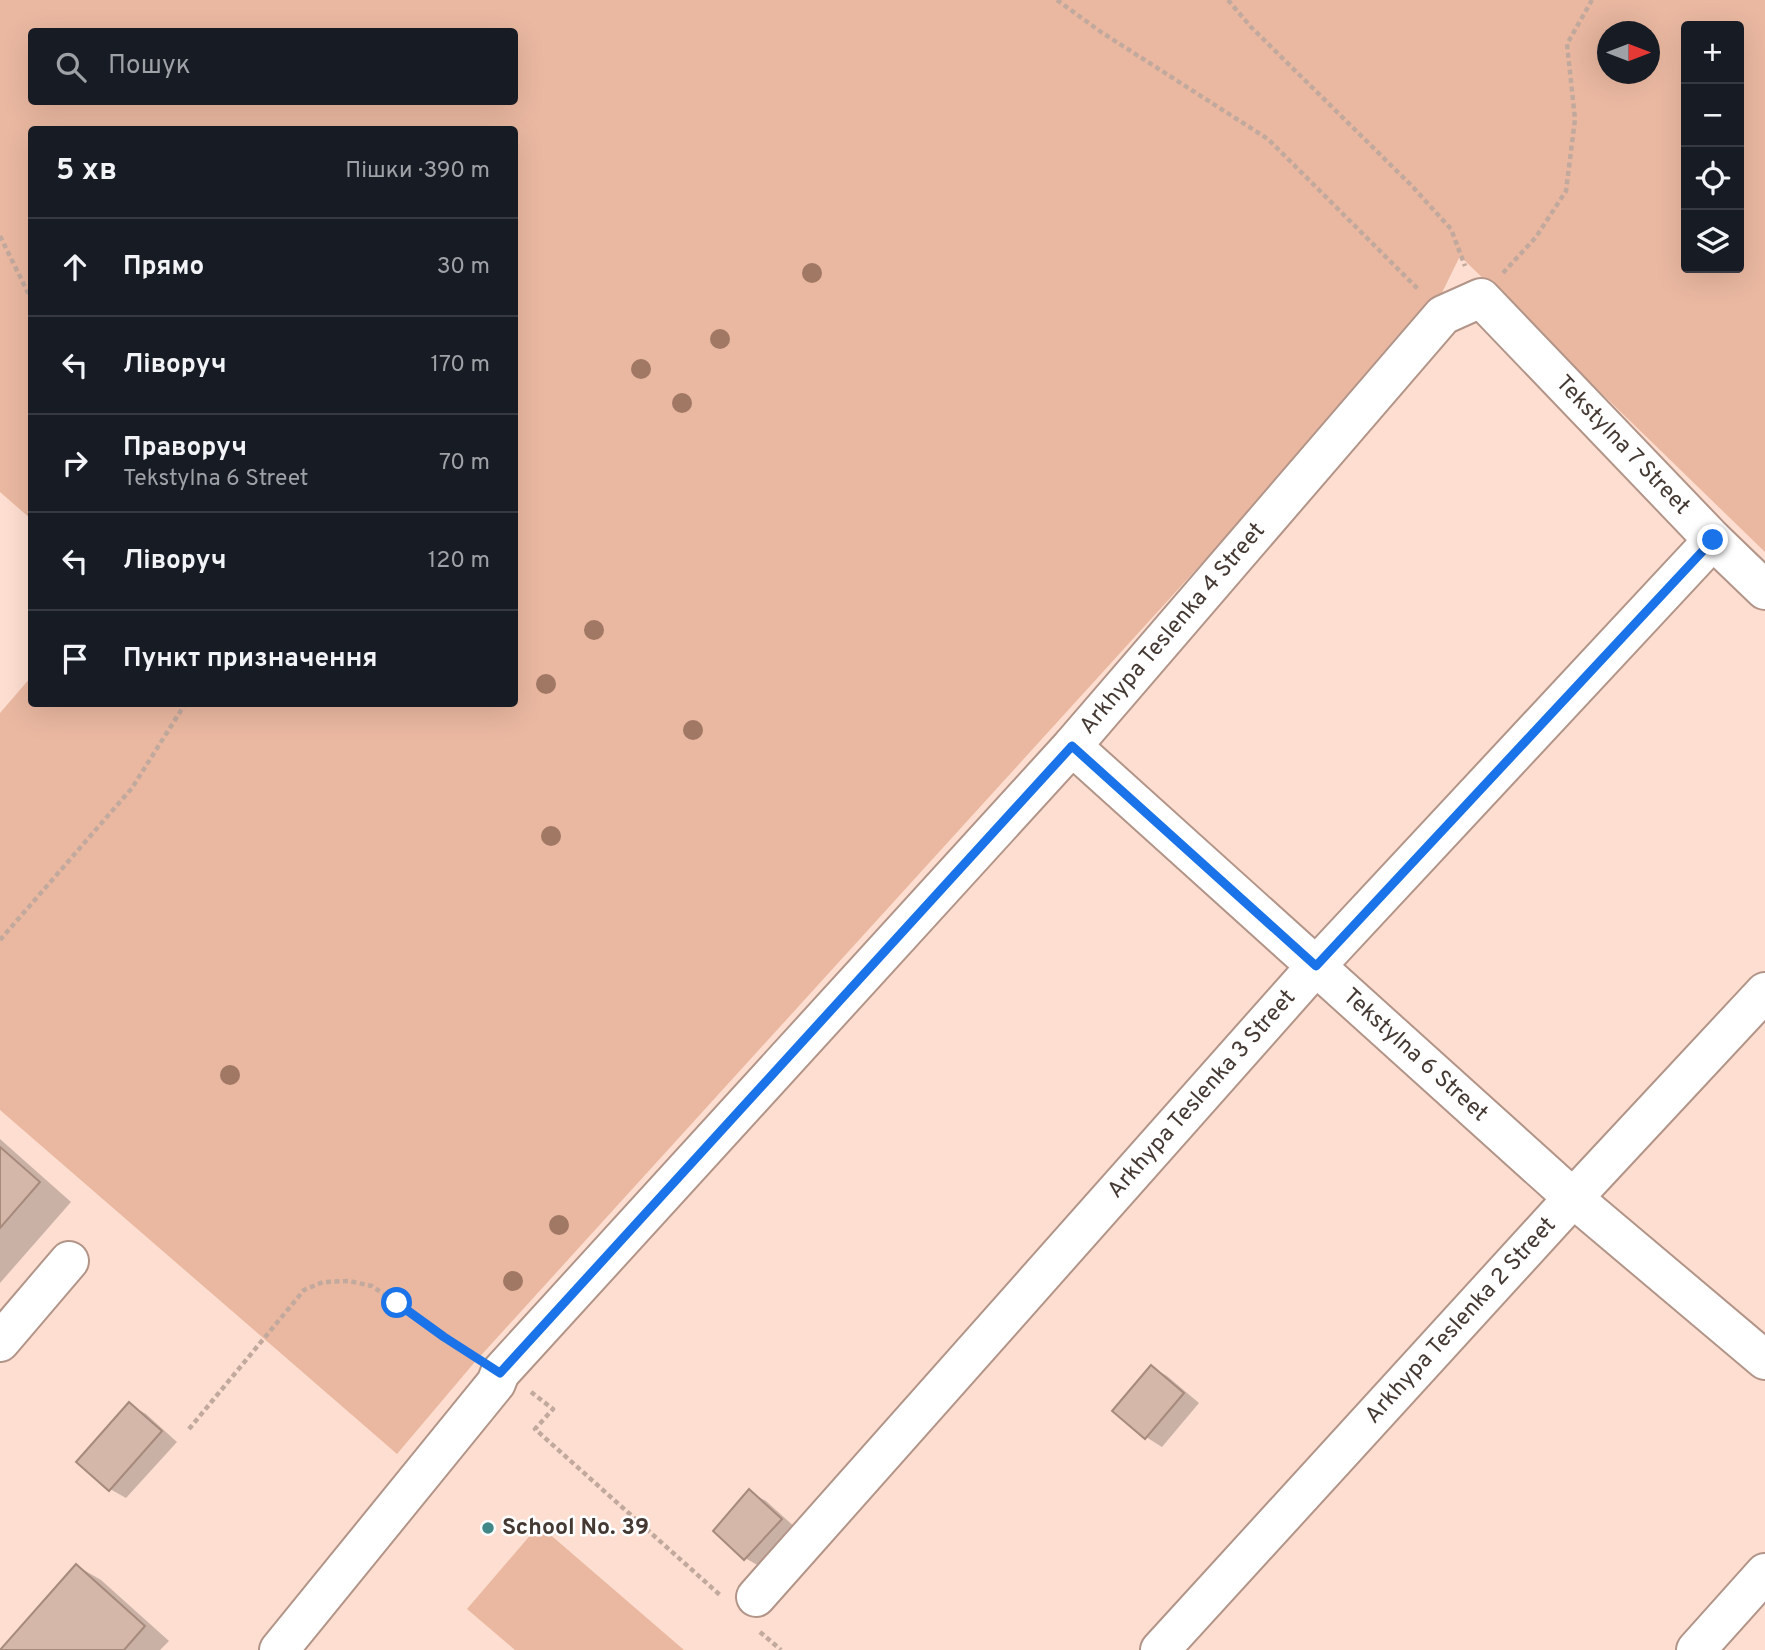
<!DOCTYPE html>
<html lang="uk">
<meta charset="utf-8">
<style>
:root{--surface:#171b24;--page:#20242c;--text:#f1f3f6;--muted:#9ea1a6;--line:#363941}
body{margin:0;font-family:Overpass,sans-serif;background:var(--page);color:var(--text)}
.controls{position:absolute;right:21px;top:21px;display:grid;overflow:hidden;border-radius:7px;box-shadow:0 7px 28px #0002}
.controls button{width:63px;height:63px;display:grid;place-items:center;padding:0;border:0;border-bottom:2px solid var(--line);background:var(--surface);color:var(--text);font:35px sans-serif}
.compass{position:absolute;left:1597px;top:21px;width:63px;height:63px;border-radius:50%;background:var(--surface);box-shadow:0 7px 28px #0002;rotate:90deg}
.stop{position:absolute;width:21px;height:21px;margin:-16px;border:5px solid #1a73e8;border-radius:50%;background:#fff}
.stop.end{background:#1a73e8;border-color:#fff;box-shadow:0 2px 7px #0008}
.list{margin:0;padding:0;list-style:none}
h2{display:flex;justify-content:space-between;align-items:center;height:91px;margin:0;padding:0 28px;font-size:30px}
h2 small{font-size:23px;font-weight:400;color:var(--muted)}
.list li{display:grid;grid-template-columns:46px 1fr auto;gap:21px;align-items:center;box-sizing:border-box;height:98px;padding:0 28px;border-top:2px solid var(--line)}
.list b{display:block;font-size:26px;white-space:nowrap}
.list p{margin:0;font-size:23px;white-space:nowrap;color:var(--muted)}
.list em{font-size:23px;font-style:normal;color:var(--muted)}
.icon{flex:none;width:38px;height:38px;fill:none;stroke:currentColor;stroke-width:2;stroke-linecap:round;stroke-linejoin:round}
.map{position:relative;flex:none;width:1765px;height:1650px;overflow:hidden}
.search{position:absolute;background:var(--surface);box-shadow:0 7px 28px #0002;left:28px;top:28px;width:490px;height:77px;display:flex;align-items:center;gap:18px;box-sizing:border-box;padding:0 24px;border-radius:7px;color:var(--muted);font-size:26px}
.panel{position:absolute;background:var(--surface);box-shadow:0 7px 28px #0002;left:28px;top:126px;width:490px;height:581px;border-radius:7px}
.map>svg:first-child{display:block}
.green{fill:#eab8a1;fill-rule:evenodd}
.shadow{fill:#0003}
.building{fill:#d5b7a9;stroke:#a68a7c;stroke-width:2}
.lines{fill:none;stroke-linecap:round;stroke-linejoin:round}
.minor-casing{stroke:#b29588;stroke-width:42}
.path{stroke:#c2a99d;stroke-width:4.5;stroke-dasharray:5 3.5;stroke-linecap:butt}
.minor{stroke:#fff;stroke-width:38}
.tree{fill:#a07864}
.route{stroke:#1a73e8;stroke-width:9}
.poi-dot{fill:#408887;stroke:#fff;stroke-width:2.5}
.labels{text-anchor:middle;dominant-baseline:central;stroke-width:5;stroke-linejoin:round;paint-order:stroke}
.street-label{font-size:23px;fill:#453933;stroke:#fff}
.poi-label{font-size:23px;font-weight:bold;fill:#453933;stroke:#fff;text-anchor:start}
</style>
<div class="map">
<svg width="1765" height="1650" viewBox="0 0 1765 1650">
<rect width="100%" height="100%" fill="#fdded0"/>
<path class="green" d="M0 0H1765V552L1460 256 1435 307 474 1363 397 1454 0 1110V713L31 677 32 704H514V130H32L31 519 0 492ZM1686 26H1739V268H1686ZM32 32H514V102H32ZM1608 32H1650V74H1608Z
M539 1525 684 1650H515L467 1609Z"/>
<path class="shadow" d="M0 1139 71 1202 0 1283Z
M1151 1367 1167 1376 1199 1403 1162 1447 1146 1437Z
M130 1405 146 1414 177 1442 126 1498 110 1489Z
M750 1492 766 1501 797 1529 761 1567 745 1558Z
M77 1566 101 1580 169 1641 160 1650H3Z"/>
<path class="building" d="M0 1147 40 1182 0 1228Z
M1151 1365 1184 1393 1145 1439 1112 1411Z
M129 1402 162 1431 109 1491 76 1462Z
M749 1489 782 1519 744 1560 713 1531Z
M76 1564 145 1626 124 1650H0Z"/>
<g class="lines">
<g class="minor-casing">
<g id="minor">
<path id="s1" d="M1072 746 1573 1198 1765 1360"/>
<path d="M0 1342 69 1261"/>
<path id="s2" d="M756 1597 1316 966 1713 540"/>
<path id="s3" d="M279 1650 496 1383 500 1373 1072 746 1443 315 1481 298 1713 540 1765 590"/>
<path id="s4" d="M1160 1650 1573 1198 1765 992"/>
<path d="M1696 1650 1765 1573"/>
</g>
</g>
<path class="path" d="M1057 0 1101 32 1268 139 1418 289
M1228 0 1251 27 1411 185 1451 229 1465 266
M0 236 32 301
M1503 273 1536 237 1566 191 1575 119 1567 44 1592 0
M0 940 132 788 185 704
M531 1392 553 1409 535 1429 720 1595
M189 1429 304 1290 323 1282 349 1281 372 1286 444 1337 472 1355
M760 1632 781 1650"/>
<use href="#minor" class="minor"/>
</g>
<g class="tree">
<circle cx="812" cy="273" r="10"/>
<circle cx="720" cy="339" r="10"/>
<circle cx="641" cy="369" r="10"/>
<circle cx="682" cy="403" r="10"/>
<circle cx="594" cy="630" r="10"/>
<circle cx="546" cy="684" r="10"/>
<circle cx="693" cy="730" r="10"/>
<circle cx="551" cy="836" r="10"/>
<circle cx="230" cy="1075" r="10"/>
<circle cx="559" cy="1225" r="10"/>
<circle cx="513" cy="1281" r="10"/>
</g>
<g class="lines">
<path class="route" d="M397 1303 444 1337 500 1373 1072 746 1316 966 1713 540"/>
</g>
<circle class="poi-dot" cx="488" cy="1528" r="7"/>
<g class="labels">
<g class="street-label">
<text stroke="none"><textPath href="#s3" startOffset="2018">Tekstylna 7 Street</textPath></text>
<text stroke="none"><textPath href="#s3" startOffset="1358">Arkhypa Teslenka 4 Street</textPath></text>
<text stroke="none"><textPath href="#s1" startOffset="462">Tekstylna 6 Street</textPath></text>
<text stroke="none"><textPath href="#s2" startOffset="672">Arkhypa Teslenka 3 Street</textPath></text>
<text stroke="none"><textPath href="#s4" startOffset="446">Arkhypa Teslenka 2 Street</textPath></text>
</g>
<g class="poi-label">
<text x="502" y="1528">School No. 39</text>
</g>
</g>
</svg>
<div class="controls">
<button>+</button>
<button>−</button>
<button><svg class="icon" aria-label="locate" viewBox="0 0 24 24"><circle cx="12" cy="12" r="6"/><path d="M12 2v4M12 18v4M2 12h4M18 12h4"/></svg></button>
<button><svg class="icon" aria-label="layers" viewBox="0 0 24 24"><path d="M12 4l9 5-9 5-9-5zM3 14l9 5 9-5"/></svg></button>
</div>
<svg class="compass" viewBox="-18 -18 36 36"><path d="M0-13l5 13h-10z" fill="#e53935"/><path d="M0 13l5-13h-10z" fill="#9ea1a6"/></svg>
<div class="stop" style="left:397px;top:1303px"></div>
<div class="stop end" style="left:1713px;top:540px"></div>
<div class="search"><svg class="icon" aria-label="search" viewBox="0 0 24 24"><circle cx="10" cy="10" r="6"/><path d="M15 15l6 6"/></svg>Пошук</div>
<section class="panel">
<h2>5 хв<small>Пішки · 390 m</small></h2>
<ul class="list">
<li><svg class="icon" aria-label="ahead" viewBox="0 0 24 24"><path d="M12 20V5M6 11l6-6 6 6"/></svg><div><b>Прямо</b></div><em>30 m</em></li>
<li><svg class="icon" aria-label="left" viewBox="0 0 24 24"><path d="M17 20v-9H6M10 6l-5 5 5 5"/></svg><div><b>Ліворуч</b></div><em>170 m</em></li>
<li><svg class="icon" aria-label="right" viewBox="0 0 24 24"><path d="M7 20v-9h11M14 6l5 5-5 5"/></svg><div><b>Праворуч</b><p>Tekstylna 6 Street</p></div><em>70 m</em></li>
<li><svg class="icon" aria-label="left" viewBox="0 0 24 24"><path d="M17 20v-9H6M10 6l-5 5 5 5"/></svg><div><b>Ліворуч</b></div><em>120 m</em></li>
<li><svg class="icon" aria-label="arrive" viewBox="0 0 24 24"><path d="M6 21V4h12l-3 4 3 4H6"/></svg><div><b>Пункт призначення</b></div></li>
</ul>
</section>
</div>
